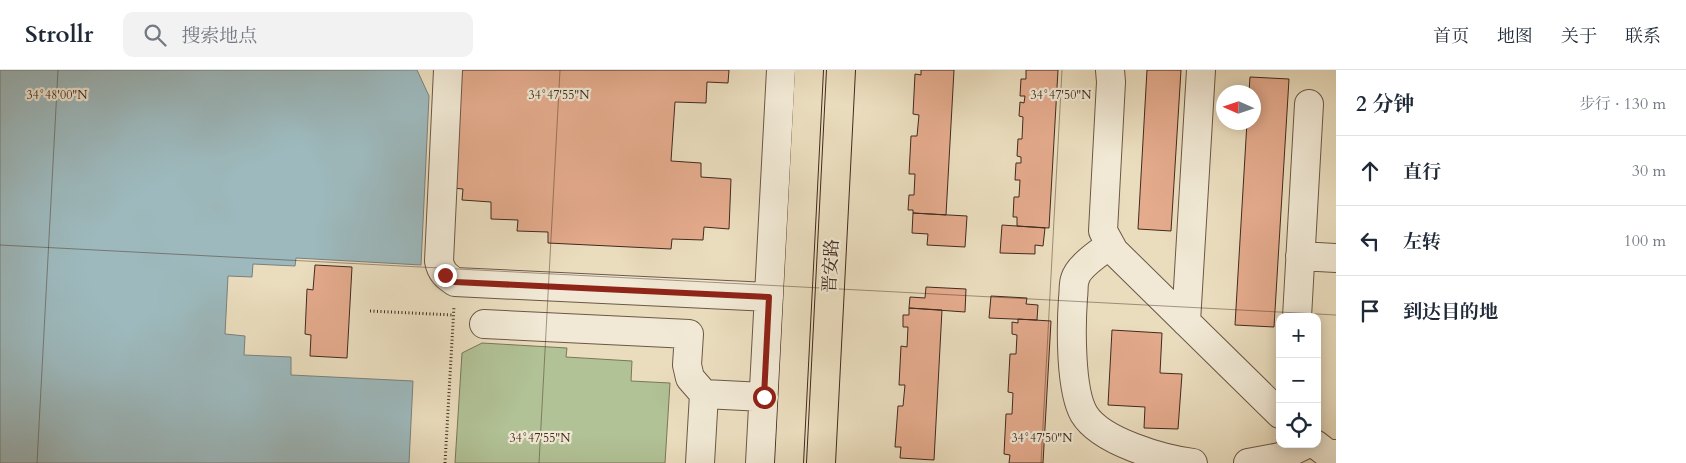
<!DOCTYPE html>
<html lang="zh">
<meta charset="utf-8">
<style>
:root{--surface:#fff;--page:#f2f2f3;--text:#1f2937;--muted:#747a83;--line:#e0e1e3}
body{margin:0;font-family:Cardo,"Noto Serif SC",serif;background:var(--page);color:var(--text)}
.controls{position:absolute;right:15px;bottom:15px;display:grid;overflow:hidden;border-radius:10px;box-shadow:0 2px 12px #0003}
.controls button{width:45px;height:45px;display:grid;place-items:center;padding:0;border:0;border-bottom:1px solid var(--line);background:var(--surface);color:var(--text);font:25px sans-serif}
.compass{position:absolute;left:1216px;top:15px;width:45px;height:45px;border-radius:50%;background:var(--surface);box-shadow:0 2px 12px #0003;rotate:273deg}
.stop{position:absolute;width:15px;height:15px;margin:-11px;border:4px solid #8f2418;border-radius:50%;background:#fff}
.stop.end{background:#8f2418;border-color:#fff;box-shadow:0 1px 5px #0008}
.list{margin:0;padding:0;list-style:none}
h2{display:flex;justify-content:space-between;align-items:center;height:65px;margin:0;padding:0 20px;font-size:21px}
h2 small{font-size:16px;font-weight:400;color:var(--muted)}
.list li{display:grid;grid-template-columns:32px 1fr auto;gap:15px;align-items:center;box-sizing:border-box;height:70px;padding:0 20px;border-top:1px solid var(--line)}
.list b{display:block;font-size:19px;white-space:nowrap}
.list em{font-size:16px;font-style:normal;color:var(--muted)}
.icon{flex:none;width:28px;height:28px;fill:none;stroke:currentColor;stroke-width:2;stroke-linecap:round;stroke-linejoin:round}
.map{position:relative;flex:none;width:1336px;height:393px;overflow:hidden}
header{display:flex;align-items:center;gap:30px;box-sizing:border-box;height:70px;padding:0 25px;background:var(--surface);border-bottom:1px solid var(--line)}
header strong{font-size:24px}
nav{display:flex;gap:28px;margin-inline-start:auto;font-size:18px}
.search{width:350px;height:45px;background:var(--page);display:flex;align-items:center;gap:12px;box-sizing:border-box;padding:0 18px;border-radius:10px;color:var(--muted);font-size:19px}
main{display:flex}
aside{flex:1;background:var(--surface)}
.map>svg:first-child{display:block}
.green{fill:#b1c296;stroke:#7a765a}
.water{fill:#9db9bd;stroke:#79807d}
.building{fill:#e4ab8d;stroke:#422a1d}
.lines{fill:none;stroke-linecap:round;stroke-linejoin:round}
.minor-casing{stroke:#6c5745;stroke-width:30}
.major-casing{stroke:#422a1d;stroke-width:30}
.path{stroke:#422a1d;stroke-width:3;stroke-dasharray:1 2.5;stroke-linecap:butt}
.minor{stroke:#f1e9d5;stroke-width:28}
.major{stroke:#eaddbe;stroke-width:28}
.route{stroke:#8f2418;stroke-width:6}
.ticks{fill:none;stroke:#422a1d;stroke-width:1;stroke-opacity:0.45}
.labels{text-anchor:middle;dominant-baseline:central;stroke-width:4.5;stroke-linejoin:round;paint-order:stroke}
.street-label{font-size:18px;fill:#422a1d;stroke:#f1e9d5}
.ticks-label{font-size:12px;text-anchor:middle;fill:#422a1d;stroke:#f1e9d5;stroke-width:4.5;stroke-linejoin:round;paint-order:stroke}
</style>
<header>
<strong>Strollr</strong>
<div class="search"><svg class="icon" aria-label="search" viewBox="0 0 24 24"><circle cx="10" cy="10" r="6"/><path d="M15 15l6 6"/></svg>搜索地点</div>
<nav><a>首页</a><a>地图</a><a>关于</a><a>联系</a></nav>
</header>
<main>
<div class="map">
<svg width="1336" height="393" viewBox="0 0 1336 393">
<rect width="100%" height="100%" fill="#eaddbe"/>
<filter id="stains"><feTurbulence type="fractalNoise" baseFrequency=".004" numOctaves="4"/><feColorMatrix values="0 0 0 0 .2 0 0 0 0 .09 0 0 0 0 .02 0 0 0 .5 -.17"/></filter>
<radialGradient id="worn" r=".72"><stop offset=".6" stop-color="#630" stop-opacity="0"/><stop offset="1" stop-color="#630" stop-opacity=".3"/></radialGradient>
<path class="green" d="M482 273 567 278 566 287 632 291 631 311 670 313 665 393H455L462 283Z"/>
<path class="water" d="M0 0H417L429 26 421 195 296 188 295 196 253 194 252 207 228 206 225 264 245 266 244 285 291 287V305L413 311 409 393H0Z"/>
<path class="building" d="M458 0H729L728 13 707 12 706 33 675 32 671 91 701 93V107L731 109 729 159 704 157 703 170 672 169 671 179 548 173V162L517 161 518 150 491 149V132L462 130 463 119 452 118Z
M921 0H954L946 145 913 143V140H908L909 125H914L915 104H909L911 66H917L919 45 913 44 915 4 921 5Z
M1026 0H1058L1049 158 1017 156V147H1013L1014 127H1019L1020 110H1015L1016 93H1021V87L1017 86 1018 69H1022L1023 47 1019 46 1020 32 1024 33 1025 26H1020L1021 9H1026Z
M1147 0H1181L1171 161 1138 159Z
M1250 7 1289 9 1274 257 1235 255 1247 52H1254V22H1249Z
M913 143 967 146 965 177 927 175 928 164 912 163Z
M1002 155 1045 158 1043 176 1035 175V184L1000 183Z
M315 195 352 197 347 288 310 286 311 265 305 264 307 219 313 220Z
M926 217 966 219 965 242 909 238 910 227 925 228Z
M991 226 1027 228 1026 234 1038 235 1037 250 989 248Z
M909 238 942 240 934 390 900 388 901 377H895L898 336H903L905 315H899L901 276 907 277 908 257H903V245H909Z
M1018 249 1051 251 1043 393H1009L1010 385 1004 384 1006 344H1012L1013 323 1008 322 1010 284H1016L1017 265 1012 264V252L1018 253Z
M1112 260 1162 263 1160 303 1182 304 1178 359 1144 358 1145 337 1108 335Z"/>
<g class="lines">
<g class="minor-casing">
<path id="minor" d="M448 0 439 191C441 202 446 206 455 212L769 227
M1110 0 1111 12 1103 161 1114 181 1280 344
M1110 175C1100 182 1078 197 1075 209 1073 214 1074 222 1073 228 1071 256 1070 320 1084 344 1101 372 1163 389 1193 393
M1300 186 1336 188
M1297 247 1309 34
M1186 252 1201 0
M484 254 689 264 687 295 690 308 704 324
M1315 374 1328 384H1336
M700 393 704 324 764 327
M760 393 781 0
M1248 393 1280 387 1307 374"/>
</g>
<g class="major-casing">
<path id="major" d="M789 393 809 0
M821 393 841 0"/>
</g>
<path class="path" d="M370 241 453 245
M445 393 454 236"/>
<use href="#minor" class="minor"/>
<use href="#major" class="major"/>
</g>
<g class="lines">
<path class="route" d="M445 205 455 212 769 227 764 327"/>
</g>
<path class="ticks" d="M0 175 1336 245M37 393 58 0M539 393 560 0M1041 393 1062 0"/>
<g class="labels">
<g class="street-label">
<text transform="translate(831 196) rotate(-87)">晋安路</text>
</g>
</g>
<g class="ticks-label">
<text x="57" y="29">34°48'00"N</text>
<text x="559" y="29">34°47'55"N</text>
<text x="1061" y="29">34°47'50"N</text>
<text x="540" y="372">34°47'55"N</text>
<text x="1042" y="372">34°47'50"N</text>
</g>
<rect width="100%" height="100%" filter="url(#stains)"/>
<rect width="100%" height="100%" fill="url(#worn)"/>
</svg>
<div class="controls">
<button>+</button>
<button>−</button>
<button><svg class="icon" aria-label="locate" viewBox="0 0 24 24"><circle cx="12" cy="12" r="6"/><path d="M12 2v4M12 18v4M2 12h4M18 12h4"/></svg></button>
</div>
<svg class="compass" viewBox="-18 -18 36 36"><path d="M0-13l5 13h-10z" fill="#e53935"/><path d="M0 13l5-13h-10z" fill="#747a83"/></svg>
<div class="stop" style="left:764px;top:327px"></div>
<div class="stop end" style="left:445px;top:205px"></div>
</div>
<aside>
<h2>2 分钟<small>步行 · 130 m</small></h2>
<ul class="list">
<li><svg class="icon" aria-label="ahead" viewBox="0 0 24 24"><path d="M12 20V5M6 11l6-6 6 6"/></svg><div><b>直行</b></div><em>30 m</em></li>
<li><svg class="icon" aria-label="left" viewBox="0 0 24 24"><path d="M17 20v-9H6M10 6l-5 5 5 5"/></svg><div><b>左转</b></div><em>100 m</em></li>
<li><svg class="icon" aria-label="arrive" viewBox="0 0 24 24"><path d="M6 21V4h12l-3 4 3 4H6"/></svg><div><b>到达目的地</b></div></li>
</ul>
</aside>
</main>
